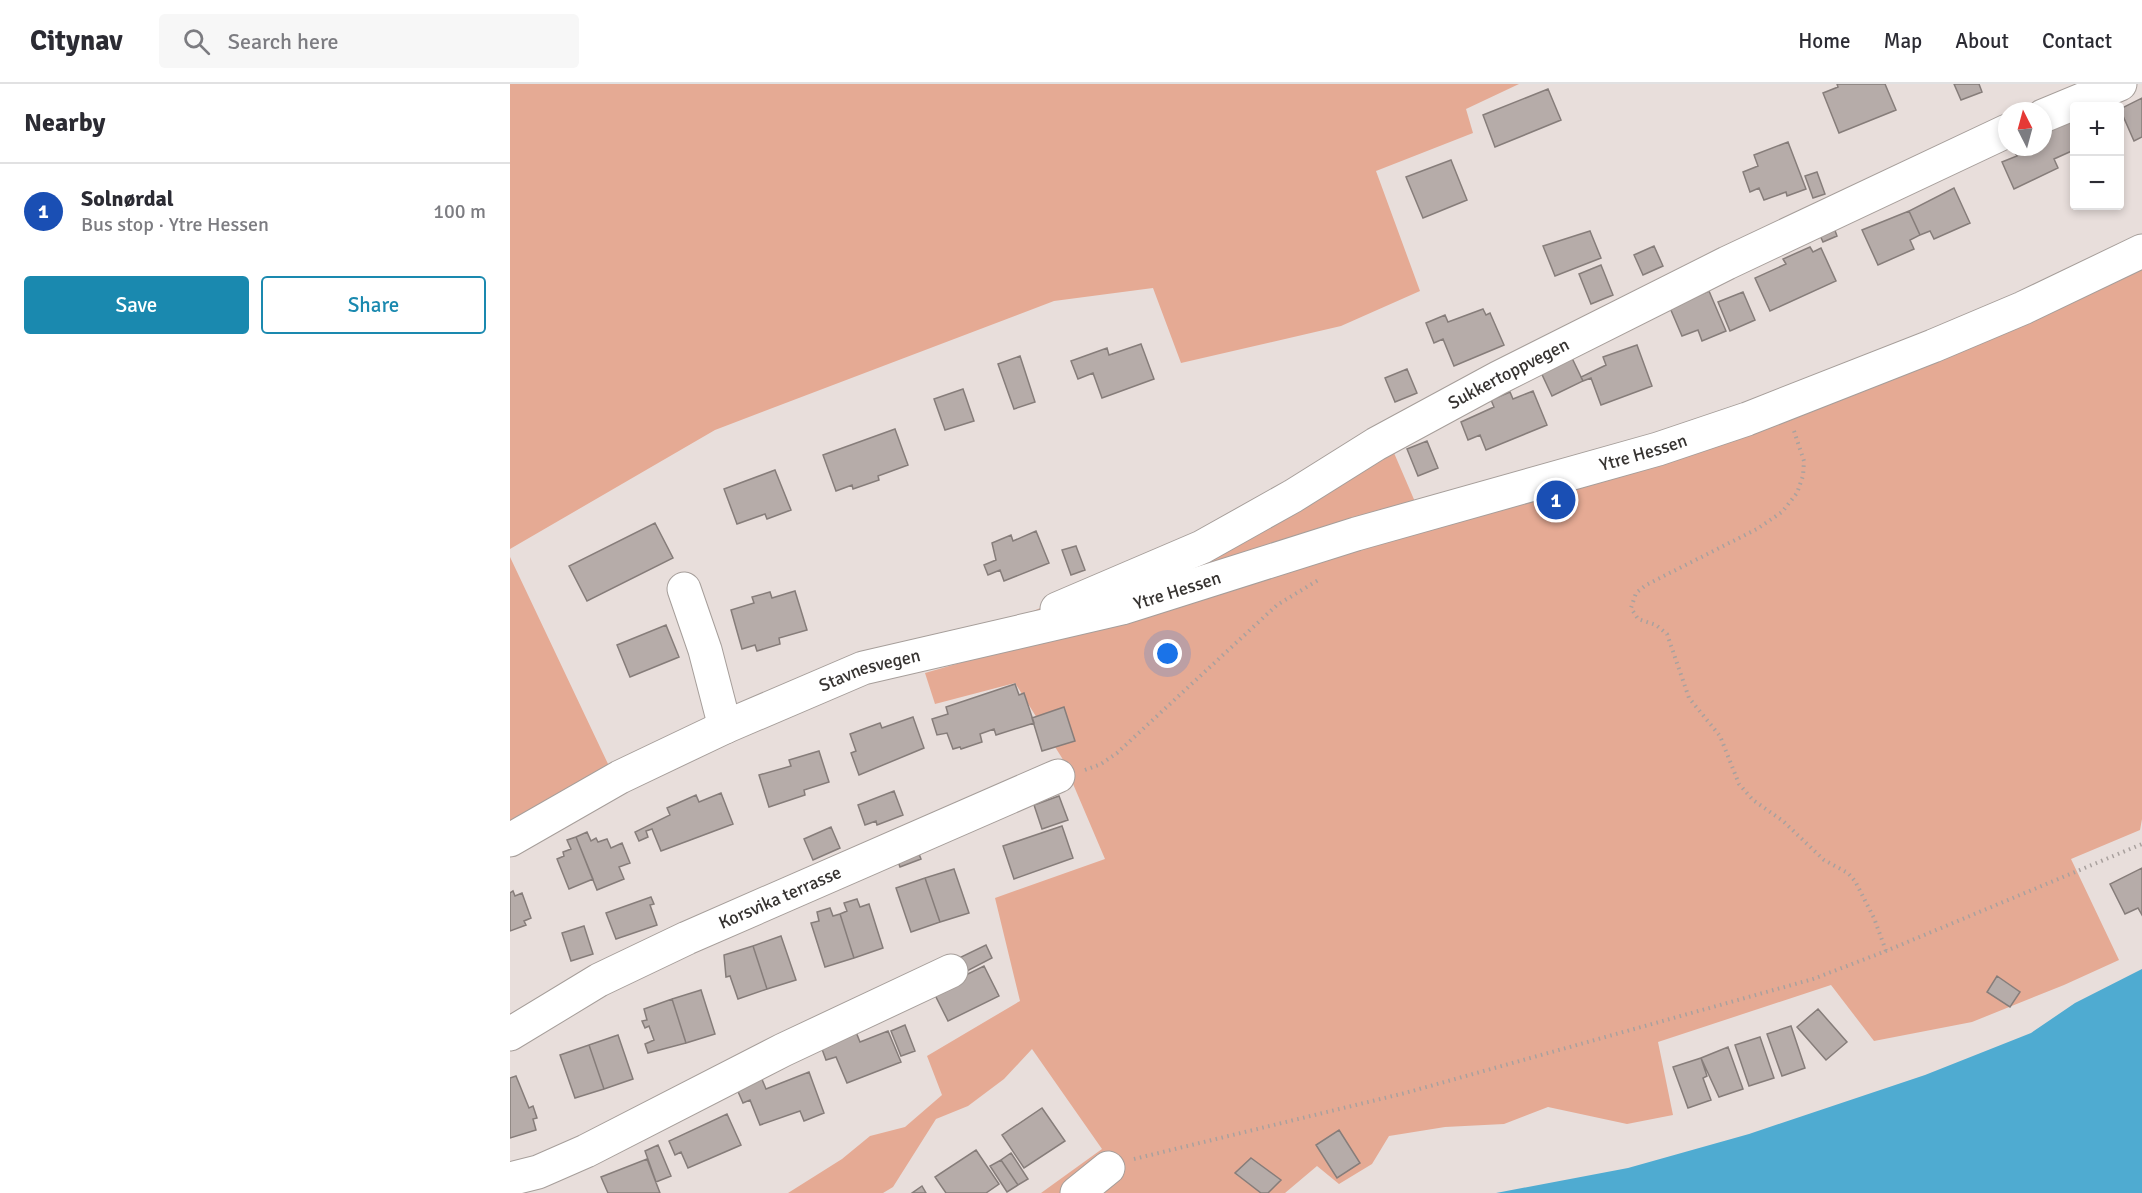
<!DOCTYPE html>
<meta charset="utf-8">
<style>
:root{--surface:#fff;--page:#f7f7f7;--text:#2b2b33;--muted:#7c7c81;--line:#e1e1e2;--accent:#1a89af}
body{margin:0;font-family:Signika,sans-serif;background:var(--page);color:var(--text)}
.controls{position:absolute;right:18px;top:18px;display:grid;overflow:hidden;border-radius:6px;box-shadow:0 3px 9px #0003}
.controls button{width:54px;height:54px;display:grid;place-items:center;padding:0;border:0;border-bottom:2px solid var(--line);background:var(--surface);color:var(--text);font:30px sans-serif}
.compass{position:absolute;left:1488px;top:18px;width:54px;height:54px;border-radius:50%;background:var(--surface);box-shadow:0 3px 9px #0003;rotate:354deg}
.you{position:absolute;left:658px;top:570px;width:21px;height:21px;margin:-15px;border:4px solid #fff;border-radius:50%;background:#1a73e8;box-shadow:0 0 0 9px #1a73e833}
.badge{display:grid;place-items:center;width:39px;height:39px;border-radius:50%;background:var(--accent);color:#fff;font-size:20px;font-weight:700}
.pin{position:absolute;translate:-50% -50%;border:3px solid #fff;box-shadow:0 2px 6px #0006}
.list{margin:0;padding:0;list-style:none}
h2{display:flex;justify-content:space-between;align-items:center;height:78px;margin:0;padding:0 24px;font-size:26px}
h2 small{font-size:20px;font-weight:400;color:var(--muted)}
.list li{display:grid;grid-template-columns:39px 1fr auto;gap:18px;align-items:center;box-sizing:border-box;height:96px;padding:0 24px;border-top:2px solid var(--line)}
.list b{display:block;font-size:22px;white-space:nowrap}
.list p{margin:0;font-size:20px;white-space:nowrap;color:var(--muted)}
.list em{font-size:20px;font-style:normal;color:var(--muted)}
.actions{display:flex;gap:12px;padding:18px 24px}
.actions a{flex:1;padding:14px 0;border:2px solid var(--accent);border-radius:6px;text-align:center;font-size:21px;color:var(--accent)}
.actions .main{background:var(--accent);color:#fff}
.icon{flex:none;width:33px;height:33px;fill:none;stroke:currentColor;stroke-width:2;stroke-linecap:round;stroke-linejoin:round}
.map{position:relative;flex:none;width:1632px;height:1109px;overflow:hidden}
header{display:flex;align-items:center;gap:36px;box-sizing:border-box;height:84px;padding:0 30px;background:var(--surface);border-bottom:2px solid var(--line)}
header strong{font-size:28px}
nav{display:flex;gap:33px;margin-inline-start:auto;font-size:21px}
.search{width:420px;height:54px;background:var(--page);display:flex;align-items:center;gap:15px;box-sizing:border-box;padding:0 21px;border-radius:6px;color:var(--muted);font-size:22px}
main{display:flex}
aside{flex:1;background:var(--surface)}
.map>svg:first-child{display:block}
.green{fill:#e5aa94}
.water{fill:#4fabd1}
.building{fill:#b6aca9;stroke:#867d7a;stroke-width:1.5}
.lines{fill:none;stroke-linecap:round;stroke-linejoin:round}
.minor-casing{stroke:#a69e9a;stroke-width:35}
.path{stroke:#a9a19e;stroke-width:4;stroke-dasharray:1.5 4.5;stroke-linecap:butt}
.minor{stroke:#fff;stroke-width:33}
.labels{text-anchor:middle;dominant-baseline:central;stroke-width:4.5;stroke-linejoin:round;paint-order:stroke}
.street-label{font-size:18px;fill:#363331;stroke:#e8dedb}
</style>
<header>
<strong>Citynav</strong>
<div class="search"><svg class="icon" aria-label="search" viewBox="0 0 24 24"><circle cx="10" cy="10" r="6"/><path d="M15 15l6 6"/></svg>Search here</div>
<nav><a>Home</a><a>Map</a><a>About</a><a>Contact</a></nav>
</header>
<main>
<aside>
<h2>Nearby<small></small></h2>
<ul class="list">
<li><span class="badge" style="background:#1a4fb4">1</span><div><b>Solnørdal</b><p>Bus stop · Ytre Hessen</p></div><em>100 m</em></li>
</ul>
<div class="actions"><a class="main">Save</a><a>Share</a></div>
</aside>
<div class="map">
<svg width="1632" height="1109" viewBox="0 0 1632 1109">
<rect width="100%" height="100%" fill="#e8dedb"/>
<path class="green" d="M0 0H1009L956 25 963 49 866 87 910 207 831 242 671 279 643 204 544 217 205 346 0 465Z
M1632 178V735L1630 746 1561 775 1609 876 1554 901 1462 938 1364 957 1321 901 1148 958 1163 1031 1117 1040 1038 1023 994 1040 935 1043 879 1052 862 1080 829 1100 807 1082 775 1109H531L592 1065 522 965 494 995 458 1022 426 1035 383 1103 373 1109H278L332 1075 360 1052 395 1043 432 1011 417 972 510 917 485 814 595 775 552 674 505 599 425 620 415 589 533 555 519 529 692 452 875 348 915 441Z
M0 473 99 682 0 739Z"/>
<path class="water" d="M1632 885V1109H986L1118 1084 1239 1050 1415 991 1521 949 1565 919Z"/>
<path class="building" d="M1327 0H1375L1386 26 1329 49 1313 9 1328 3Z
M1444 0H1469L1472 8 1451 16Z
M1038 5 1051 36 985 63 973 31Z
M1632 14V53L1624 57 1610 25Z
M1564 34V66L1544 75 1548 84 1504 105 1492 78 1507 72 1505 69 1511 66 1509 63H1533V48Z
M1278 58 1296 105 1277 112 1276 108 1254 116 1249 104 1240 108 1233 88 1248 82 1244 71Z
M941 76 957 116 913 134 896 93Z
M1307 88 1315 110 1303 114 1295 92Z
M1444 104 1460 139 1424 155 1420 147 1410 151 1399 127Z
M1399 127 1410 151 1400 156 1404 165 1368 181 1352 146Z
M1323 141 1327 152 1313 158 1308 147Z
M1080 147 1091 174 1045 192 1033 162Z
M1144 162 1153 182 1133 191 1124 171Z
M1300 163 1303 168 1311 164 1326 197 1260 227 1245 194 1276 180 1273 175Z
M1091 181 1103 211 1081 220 1069 190Z
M1199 207 1216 247 1192 257 1188 246 1172 252 1160 224Z
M1233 208 1245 236 1220 247 1208 218Z
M973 225 976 231 980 229 994 261 944 282 933 255 924 259 916 239 935 231 938 238Z
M631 260 644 295 592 314 583 289 568 295 561 277 597 264 599 271Z
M1127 261 1142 302 1091 321 1081 294 1073 297 1071 293 1096 281 1093 273Z
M1060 270 1073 297 1042 312 1029 284Z
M510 272 525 318 504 325 488 280Z
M897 285 907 309 885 318 875 294Z
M453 305 464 337 435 346 424 315Z
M1023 307 1037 341 976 366 970 351 958 356 951 338 984 323 981 316 1000 308 1003 315Z
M385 345 398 381 368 392 369 396 343 405 342 401 326 407 313 371Z
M917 357 928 384 908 392 897 365Z
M265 386 281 426 257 435 255 430 227 440 214 405Z
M145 439 163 474 77 517 59 482Z
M526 447 539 479 494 497 490 486 478 491 474 481 486 476 482 459 501 451 503 457Z
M566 462 575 486 561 491 552 466Z
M285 507 297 546 269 554 270 560 247 567 245 561 232 565 221 526 244 519 242 513 260 508 262 514Z
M156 541 169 573 120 593 107 561Z
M505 600 509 611 514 609 524 639 486 651 484 645 470 650 472 658 451 665 450 663 443 665 437 649 427 651 422 635 438 630 436 623Z
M554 623 565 657 532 667 522 634Z
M403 633 414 664 349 691 341 669 346 667 340 650 370 639 372 644Z
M309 667 319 698 294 706 295 711 259 723 249 691 281 682 279 676Z
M384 707 393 731 367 741 366 737 355 741 348 721Z
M211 709 223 740 151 767 142 745 136 747 138 753 129 757 125 748 160 731 157 724 186 711 189 718Z
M549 712 558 736 532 745 524 721Z
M552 742 563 774 504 795 493 762Z
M321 743 330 764 303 776 294 755Z
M77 748 81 757 86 754 88 758 97 755 101 764 112 759 120 779 109 783 114 795 87 806 66 753Z
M66 753 83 795 59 805 47 775 54 772 53 768 61 765 57 756Z
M407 765 411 775 390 783 386 772Z
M1632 784V831L1628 824 1615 830 1600 800Z
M444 785 459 829 430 838 415 794Z
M415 794 430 838 401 848 386 804Z
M3 807 5 812 12 809 21 834 14 837 16 841 0 847V809Z
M141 813 144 820 140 821 147 841 106 855 96 829Z
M347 815 350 823 359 820 373 864 344 874 330 830 337 827 334 819Z
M320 824 323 832 330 830 344 874 315 883 301 839 309 837 307 828Z
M74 842 83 870 61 877 52 849Z
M271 852 286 896 257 905 243 862Z
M476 861 482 874 457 887 451 873Z
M243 862 257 905 228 915 220 892 216 893 214 871Z
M474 882 489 912 438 937 423 907Z
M1487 892 1510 908 1500 923 1477 908Z
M191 906 205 950 176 959 162 915Z
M162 915 176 959 138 969 135 960 144 956 139 942 135 944 132 937 137 936 134 925Z
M1308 925 1337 958 1316 976 1287 943Z
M395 941 405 967 391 972 381 947Z
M1281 942 1295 984 1272 992 1257 950Z
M344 943 350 958 378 947 391 978 337 999 326 973 316 976 309 957Z
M108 951 123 995 94 1005 79 961Z
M1250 953 1264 994 1239 1002 1225 961Z
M79 961 94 1005 65 1014 50 971Z
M1218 963 1233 1005 1209 1013 1191 974Z
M1191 974 1197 992 1193 994 1201 1016 1178 1024 1163 983Z
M299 988 314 1029 294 1037 290 1027 250 1041 240 1016 233 1019 226 1003 251 993 256 1005Z
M6 992 19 1024 23 1022 27 1034 23 1035 26 1046 0 1054V994Z
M532 1024 555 1057 514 1084 492 1051Z
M217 1030 231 1061 178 1084 171 1068 165 1071 159 1057Z
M829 1046 850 1079 827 1094 806 1061Z
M148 1061 161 1092 146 1098 135 1067Z
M466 1066 489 1100 476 1109H436L425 1093Z
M501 1069 518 1095 508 1101 491 1076Z
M741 1074 771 1096 758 1109H751L725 1089Z
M137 1075 150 1109H98L91 1093Z
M491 1076 508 1101 497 1108 480 1082Z
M412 1102 416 1109H402Z"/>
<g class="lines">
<g class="minor-casing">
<g id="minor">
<path d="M1533 32 1610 0"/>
<path d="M174 505 195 566 215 643"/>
<path id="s1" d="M547 525 692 463 783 412 866 360 988 294 1217 179 1497 47"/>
<path id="s2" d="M0 756 110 693 215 643 353 584 612 524 846 450 1148 365 1237 335 1423 262 1513 224 1632 167"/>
<path id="s3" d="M0 950 89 896 177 854 548 692"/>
<path d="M0 1095 28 1088 76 1067 273 966 441 887"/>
<path d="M567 1109 598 1084"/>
</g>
</g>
<path class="path" d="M1284 347 1294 377 1293 392 1287 409 1272 428 1247 445 1136 501 1126 509 1121 524 1128 535 1146 541 1157 550 1179 614 1210 652 1229 700 1243 716 1273 737 1314 776 1338 789 1345 797 1364 834 1376 867
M575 686 591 680 607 669 767 521 810 495
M624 1075 895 1009 1303 895 1376 867 1632 760"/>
<use href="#minor" class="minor"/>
</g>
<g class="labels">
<g class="street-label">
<text stroke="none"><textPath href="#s1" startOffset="510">Sukkertoppvegen</textPath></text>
<text stroke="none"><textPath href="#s2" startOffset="1203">Ytre Hessen</textPath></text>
<text stroke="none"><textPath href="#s2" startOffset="717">Ytre Hessen</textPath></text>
<text stroke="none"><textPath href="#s2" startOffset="399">Stavnesvegen</textPath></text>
<text stroke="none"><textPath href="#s3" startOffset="303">Korsvika terrasse</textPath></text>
</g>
</g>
</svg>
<div class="controls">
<button>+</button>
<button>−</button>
</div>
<svg class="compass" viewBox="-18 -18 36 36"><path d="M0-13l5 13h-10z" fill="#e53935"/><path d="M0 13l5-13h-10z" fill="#7c7c81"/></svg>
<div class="you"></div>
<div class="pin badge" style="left:1046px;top:416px;background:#1a4fb4">1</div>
</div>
</main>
